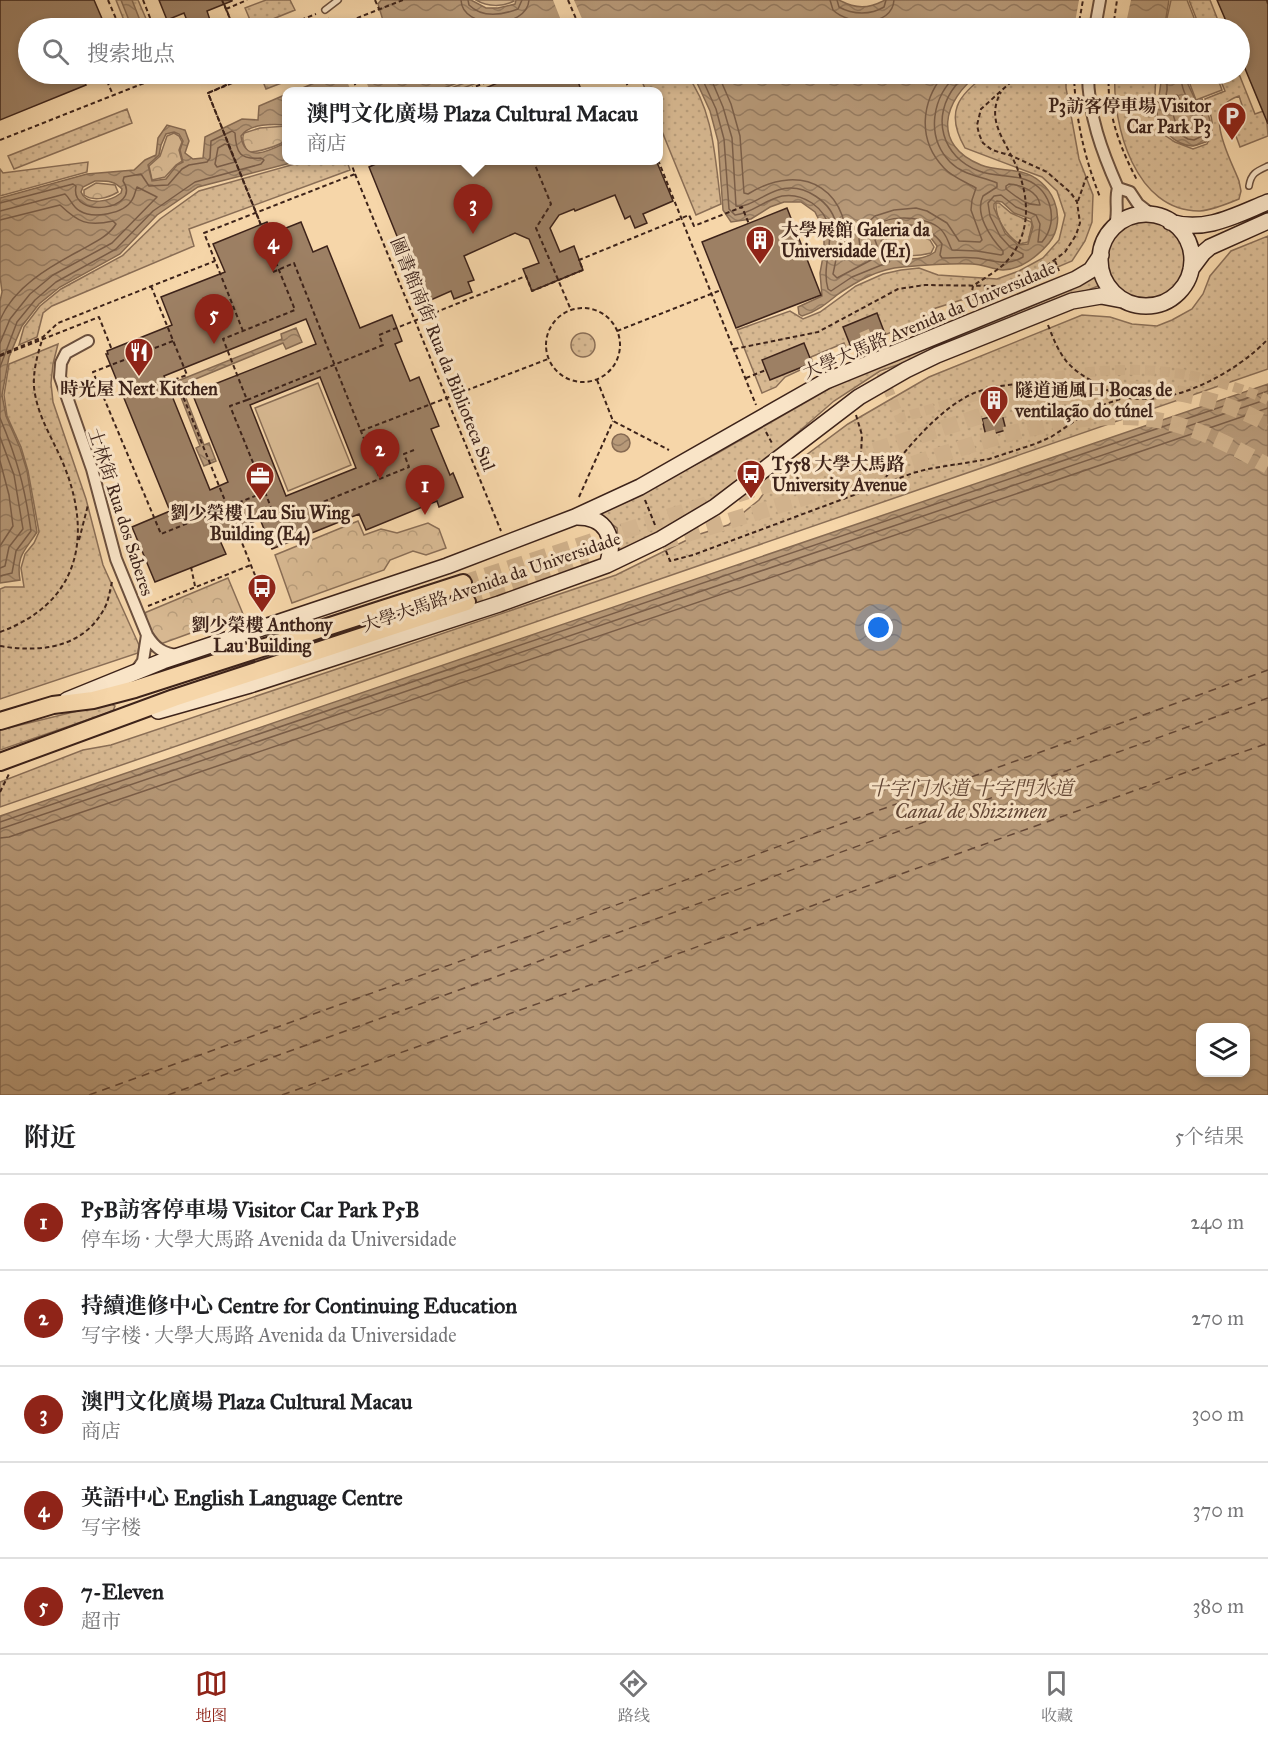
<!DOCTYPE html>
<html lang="zh">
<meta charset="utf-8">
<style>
:root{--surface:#fff;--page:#f2f2f2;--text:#202124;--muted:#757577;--line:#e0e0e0;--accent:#8f2418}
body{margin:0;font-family:"IM FELL Great Primer","Noto Serif SC",serif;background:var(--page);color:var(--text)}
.controls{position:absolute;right:18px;bottom:18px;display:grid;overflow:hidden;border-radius:12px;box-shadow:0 3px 9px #0003}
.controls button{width:54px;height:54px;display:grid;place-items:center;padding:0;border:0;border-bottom:2px solid var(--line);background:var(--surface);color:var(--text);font:30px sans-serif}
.you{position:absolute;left:879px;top:628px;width:21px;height:21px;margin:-15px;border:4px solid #fff;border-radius:50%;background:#1a73e8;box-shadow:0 0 0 9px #1a73e833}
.badge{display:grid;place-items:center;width:39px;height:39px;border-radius:50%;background:var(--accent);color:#fff;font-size:20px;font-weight:700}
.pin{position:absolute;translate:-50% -50px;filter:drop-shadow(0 2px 3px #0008)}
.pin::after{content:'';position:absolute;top:32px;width:21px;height:18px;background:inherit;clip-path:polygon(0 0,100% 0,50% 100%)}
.popup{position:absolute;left:282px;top:87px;width:381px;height:78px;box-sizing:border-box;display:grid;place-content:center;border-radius:12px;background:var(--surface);filter:drop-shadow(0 2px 4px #0005);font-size:20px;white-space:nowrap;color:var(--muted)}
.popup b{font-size:22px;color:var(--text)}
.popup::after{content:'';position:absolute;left:50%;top:100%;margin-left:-12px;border:12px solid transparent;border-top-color:var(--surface)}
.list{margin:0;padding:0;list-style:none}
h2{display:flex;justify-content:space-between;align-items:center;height:78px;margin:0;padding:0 24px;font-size:26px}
h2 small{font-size:20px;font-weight:400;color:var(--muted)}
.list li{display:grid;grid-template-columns:39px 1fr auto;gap:18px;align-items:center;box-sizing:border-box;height:96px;padding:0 24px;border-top:2px solid var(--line)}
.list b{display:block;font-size:22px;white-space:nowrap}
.list p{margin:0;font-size:20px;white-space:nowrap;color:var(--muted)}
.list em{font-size:20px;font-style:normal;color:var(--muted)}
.icon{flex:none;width:33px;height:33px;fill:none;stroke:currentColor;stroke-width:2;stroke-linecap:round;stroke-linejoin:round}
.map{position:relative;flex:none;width:1268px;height:1095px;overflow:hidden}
.search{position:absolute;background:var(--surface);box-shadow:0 3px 9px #0003;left:18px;right:18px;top:18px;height:66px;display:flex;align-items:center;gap:15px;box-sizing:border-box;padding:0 21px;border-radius:33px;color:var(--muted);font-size:22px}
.sheet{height:558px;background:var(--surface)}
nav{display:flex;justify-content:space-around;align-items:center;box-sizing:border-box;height:84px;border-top:2px solid var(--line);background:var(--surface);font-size:16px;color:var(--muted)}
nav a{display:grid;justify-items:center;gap:3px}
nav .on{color:var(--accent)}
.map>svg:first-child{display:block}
.grass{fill:url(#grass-dots);stroke:#8a6e56;stroke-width:1.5}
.forest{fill:url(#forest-crowns);stroke:#8a6e56;stroke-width:1.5}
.garden{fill:#d7b891;stroke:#8a6e56;stroke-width:1.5}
.water{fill:url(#water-waves);stroke:#866a52;stroke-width:1.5;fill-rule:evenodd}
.pier{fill:#f6d6a9}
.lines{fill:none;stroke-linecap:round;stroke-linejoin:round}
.shore{stroke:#7a5e49;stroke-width:1.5}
.ferry{stroke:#624636;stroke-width:1.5;stroke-dasharray:8 6;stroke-linecap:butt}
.building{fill:#9d8064;stroke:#3d231a;stroke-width:1.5;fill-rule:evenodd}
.street-tunnel{stroke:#d1b28c;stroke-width:10;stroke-dasharray:10 5;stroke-linecap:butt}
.primary-tunnel{stroke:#d1b28c;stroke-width:16;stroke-dasharray:16 8;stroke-linecap:butt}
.lane-casing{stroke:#6b503e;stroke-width:8}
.street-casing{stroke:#6b503e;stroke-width:14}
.secondary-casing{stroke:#3d231a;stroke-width:18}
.primary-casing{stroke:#3d231a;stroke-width:20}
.path{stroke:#3d231a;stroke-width:2;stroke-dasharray:4.5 3;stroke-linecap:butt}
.lane{stroke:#f9e4c7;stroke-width:5}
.street{stroke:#f9e4c7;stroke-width:10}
.secondary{stroke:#f9e4c7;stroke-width:15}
.primary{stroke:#f6d6a9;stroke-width:16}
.path-bridge{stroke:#3d231a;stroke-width:2;stroke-dasharray:4.5 3;stroke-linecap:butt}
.labels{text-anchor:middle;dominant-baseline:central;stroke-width:6;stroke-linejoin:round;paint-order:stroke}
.poi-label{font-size:18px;font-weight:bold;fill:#3d231a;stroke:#f9e4c7;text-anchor:start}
.street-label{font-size:18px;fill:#3d231a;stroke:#f9e4c7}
.water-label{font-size:20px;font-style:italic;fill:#624636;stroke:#f9e4c7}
</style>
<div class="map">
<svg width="1268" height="1095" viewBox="0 0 1268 1095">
<defs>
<pattern id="grass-dots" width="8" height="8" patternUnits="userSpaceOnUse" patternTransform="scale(1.5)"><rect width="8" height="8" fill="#d7b891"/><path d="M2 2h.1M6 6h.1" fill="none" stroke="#b99e7c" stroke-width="1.8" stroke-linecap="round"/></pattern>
<pattern id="forest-crowns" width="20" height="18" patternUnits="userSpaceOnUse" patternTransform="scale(1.5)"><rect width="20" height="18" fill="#d7b891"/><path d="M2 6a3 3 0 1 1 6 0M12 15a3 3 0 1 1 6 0" fill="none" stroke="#b99e7c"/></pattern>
<pattern id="water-waves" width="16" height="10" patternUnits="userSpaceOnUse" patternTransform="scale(1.5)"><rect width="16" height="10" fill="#b79978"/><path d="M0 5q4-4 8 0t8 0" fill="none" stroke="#967c62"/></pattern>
</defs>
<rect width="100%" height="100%" fill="#f6d6a9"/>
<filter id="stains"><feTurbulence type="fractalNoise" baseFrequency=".00333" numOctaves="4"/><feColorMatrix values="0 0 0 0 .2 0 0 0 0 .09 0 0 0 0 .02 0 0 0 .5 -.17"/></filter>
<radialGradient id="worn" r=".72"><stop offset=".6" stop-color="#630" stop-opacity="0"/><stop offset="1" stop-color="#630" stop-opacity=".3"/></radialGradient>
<path class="grass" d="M116 0H138L150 28H127Z
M266 0H290L295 10 253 27 245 8Z
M1189 0H1210L1221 28H1200Z
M260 74H305L266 89Z
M489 74H501L455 91H443Z
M639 74H686C714 109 715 160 721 204L696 215 659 124V92L646 91Z
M988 74H1066V88L1079 159 1093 195 1092 222 1085 241 1072 261 980 300H961L933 309 927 318 847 350 844 343 811 357 813 364 785 377 776 387 762 393 737 330 790 311 803 319 820 312 856 286 883 274 901 270 919 268 938 275 997 279 1019 271 1043 258 1059 240 1065 215 1057 191 1042 177 965 148C945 113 957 95 988 74Z
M1115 74H1156L1154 113 1163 134 1175 142 1193 149 1207 144C1216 127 1212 116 1205 99L1225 91 1218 74H1239L1255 114 1266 110 1268 136 1240 147 1233 128 1235 119 1245 114 1239 96C1200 108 1230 157 1239 181L1241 191 1239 199C1227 204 1213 210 1200 211 1135 212 1112 125 1115 74Z
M127 109 132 123 14 169 8 156Z
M309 160 347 161 350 170 189 229 194 246 52 306 43 313 37 337 19 345 24 327 40 306 61 289 122 256 160 219 199 191Z
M88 162 87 172 0 196V169L3 173Z
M996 203H999L1011 213 1031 222 1032 225 1028 242 1020 244C1007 237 995 218 996 203Z
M1107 260a39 39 0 1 1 78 0a39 39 0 1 1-78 0Z
M1268 236V369L0 807V782L83 750 111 745 616 575 697 535 728 525 759 500 774 479 848 424 929 377 1082 315 1110 317 1132 324 1157 326 1172 320 1192 309 1203 294 1210 276 1231 251Z
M1099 274 1103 284 929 354 880 371 834 401 735 487 702 509 639 543 619 551 617 528 598 514 716 454 834 386Z
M571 345a12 12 0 1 1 24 0a12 12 0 1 1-24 0Z
M58 344 53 364 51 383 53 402 86 499 103 565 139 645 138 653 0 699V589L5 587H24L21 568 25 554 34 543 39 532 28 471 21 447 7 416 4 395 9 364Z
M110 703 115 706 113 711 0 750V730Z"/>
<path class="forest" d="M476 0H514V1C503 7 488 7 476 0Z
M286 126 287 140C276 147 265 150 252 152H248C244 146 241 139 244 133L260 128Z
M174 133 179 136 182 142 179 150 182 161 176 165 165 177 152 180 149 166 160 156 167 136Z
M96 183 115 185 118 192C108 198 94 202 84 195V190Z
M916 234 930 240 934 247 931 253C915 257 894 258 884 242 890 232 905 233 916 234Z
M358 521 364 535 381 529 397 533 428 523 439 529 446 548 426 555 413 551 390 560 384 570 292 603 275 555Z
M228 578 243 614 155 646 142 614Z"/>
<path class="garden" d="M1171 0H1187L1198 28H1171L1167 18Z
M1196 74H1216L1222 90 1196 100 1188 79 1196 76Z
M318 383 351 465 288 491 255 408Z"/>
<path class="water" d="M121 0H132L143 28H132Z
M381 0H471L486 8H498L515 4 516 0H839C856 9 868 9 885 0H1169L1166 18 1170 28H1050L1045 26 1031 28H383L385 27 378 4Z
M336 74H481L436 91 293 92Z
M693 74H979C943 100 931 145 981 165 994 170 1008 169 1021 172 1052 179 1069 218 1049 243 1038 256 1020 270 1003 270 992 269 982 264 972 264 949 263 926 265 903 267 878 269 857 281 837 295 826 304 816 312 802 316L799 314 798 307 822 296 820 273 824 251V230L815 212 801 202H784L770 207 751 219 731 222 723 210 718 141 710 111ZM997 201 1002 202 1014 213 1031 219 1033 227 1028 244 1018 245 1005 233 994 208V204ZM917 231 931 238 937 246 935 252C919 263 889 261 881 241 890 231 904 232 917 231Z
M1161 74H1195L1186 80 1196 101 1202 99C1208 114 1216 127 1206 142 1201 143 1196 146 1192 146 1176 145 1157 128 1157 112 1157 100 1162 87 1161 74Z
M287 94V103L283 108 284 112 287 113V125C273 124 250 123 241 136 245 164 269 151 287 142V160L298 161 198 187 157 215 120 254 60 287 39 304 22 326 9 357 2 395 6 416 20 448 27 471 37 532C25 551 16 555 20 580L0 583V301L2 292 0 276V198L87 174 134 170 145 160 156 155 158 138 167 125 185 130 189 141 185 153 193 159 203 158 205 137 242 119 258 120 259 106ZM174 132 179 134 183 141 180 150 183 162 177 165 166 179 152 181 148 165 159 155 161 145 166 134ZM95 181C106 181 114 180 122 189L121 193C111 201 87 207 81 192L83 187Z
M296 328 302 342 286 349 283 343 181 385 204 445 209 443 216 461 204 466 196 448 200 446 175 382 282 339 281 334Z
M1268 384V1095H0V816ZM1200 1028H1246V1072H1200Z
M612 443a9 9 0 1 1 18 0a9 9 0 1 1-18 0Z"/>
<path class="pier" d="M553 0H574L586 28H564Z
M1079 0H1131L1125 28H1074Z
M344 74H363L370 91H351Z"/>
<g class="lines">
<path class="shore" d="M461 0C462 30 527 30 529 0
M468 0 469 5C482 18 502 15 518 9L522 0
M830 0 833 10C848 25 892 28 894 0
M837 0 839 7C853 15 871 15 884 7L886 0
M700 74 716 109 724 139 729 209 735 215C753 213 764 200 782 196 793 194 803 197 812 203 846 227 819 259 828 289L831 291 852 277 889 262V258L879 251 875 240C889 215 929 223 942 244L940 255 942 258C954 258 965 257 976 258 994 260 1006 267 1023 257V254L1010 247 1000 236 990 216 988 203 994 196 1001 195 1016 207 1036 215 1040 224 1038 242H1042C1061 220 1050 184 1020 178 1007 175 992 176 979 171 942 157 930 117 956 85 959 81 965 77 969 74
M709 74 723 107 732 138 736 206C747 209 766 193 778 190 804 182 833 202 837 228 840 243 836 260 833 274L837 278 873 259C873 252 866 245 868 237 875 212 922 215 938 227 947 233 948 243 952 250L977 251 1001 255 1003 254V251C991 238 974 214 983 196L997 187V183C982 176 964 176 950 162 925 136 932 96 958 74
M718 74 731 104 740 136 744 193 748 194C805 159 854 192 846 258L849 260 861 254 859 239 864 226 875 216 894 210 916 208 927 211 947 223 959 241 980 242 982 240 971 210 972 200 976 188C966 182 952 177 944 168 917 140 921 102 944 74
M1167 74V90L1163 112 1170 128 1188 139 1194 140 1202 136 1205 125 1200 109C1188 105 1182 90 1181 78L1184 74
M1177 95C1180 99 1182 105 1185 109 1192 117 1201 117 1196 131 1173 134 1171 114 1174 98Z
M225 144 228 145 235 162 217 167 215 164 218 148Z
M1009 184C1021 185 1038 191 1040 205 1026 206 1017 197 1006 189V186Z
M0 203 73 184 76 186C69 220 143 210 123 181L124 177 141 174 149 186 168 185 182 169 189 165 207 162 210 158 211 141 232 131 235 133C236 153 240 160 261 158L264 160 261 164 195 182 153 211 116 249 56 282 35 300 17 322 0 367
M0 211 65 194C71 199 72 207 80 211 93 219 124 214 132 200 135 196 135 191 137 187L157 197 112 243 53 275 30 294 10 319 0 343
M0 220 60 205C78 222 87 227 113 221L116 224C108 237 93 243 79 251 49 267 14 287 0 320
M0 418C17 458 25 488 31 531L16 551 12 573 0 576
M0 437 14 475 23 529 9 547 5 566 0 568
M0 461 9 495 13 526 0 546
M0 822 1268 391
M0 829 1268 399
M0 838 9 837 1268 408"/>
<path class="ferry" d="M89 1095 1268 670
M168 1095 1268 698
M282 1095 1268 743"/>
</g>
<path class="building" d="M0 0H94L106 28H28V74H81L86 85 0 120Z
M159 0H232V1L207 11 210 20 190 28 184 13 167 20Z
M1217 0H1268V124L1239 54V28H1229Z
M519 74H575L582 92H476Z
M385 160H656L673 201 643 214 647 223 635 228 630 216 625 219 615 195 575 211 574 209 559 215 550 228 560 252 574 246 583 270 532 291 523 269 539 263 529 239 515 233 464 256 474 280 468 282 472 292 454 299 451 291 424 303 369 167Z
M787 208 821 295 736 328 702 242Z
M267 222 271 234 301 222 313 252 327 246 360 328 392 315 402 341 395 344 410 381 419 377 439 426 431 429 450 475 453 473 463 497 439 507 437 501 366 530 359 514 272 549 260 519 218 536 226 554 155 582 132 527 170 511 106 354H108L107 351 172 325 161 297 225 272 213 244ZM306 319 316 344 192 393 228 482 210 490 164 376ZM320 377 356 468 286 496 250 405Z
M877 313 885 334 851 347 843 327Z
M804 343 812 363 770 380 762 360Z
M1002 414 1006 430 986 436 982 419Z"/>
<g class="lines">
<path class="street-tunnel" d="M864 331 900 418C1005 388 1107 350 1217 382 1235 387 1251 392 1268 400"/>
<path class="primary-tunnel" d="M661 542C742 517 822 492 903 467 979 443 1061 411 1142 418 1187 422 1229 444 1268 466
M463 583 1027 401C1110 382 1192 383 1268 424
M467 602 590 564"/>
<g class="lane-casing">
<path id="lane" d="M325 10 338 0
M1249 186C1251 173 1257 171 1268 166"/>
</g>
<g class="street-casing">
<path id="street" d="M1095 28 1100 0
M1088 74C1088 114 1102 152 1118 188 1114 201 1120 214 1114 227
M1118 188 1130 192 1138 204 1151 214
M88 341 66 353 61 363 60 377 92 469 116 559 147 635C155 648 163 654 179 655
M136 671 143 661 147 635"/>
</g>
<g class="secondary-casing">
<path id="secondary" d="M1100 260a46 46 0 1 1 92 0a46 46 0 1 1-92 0Z
M1170 222C1205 233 1236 215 1268 202
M1191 269 1203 253 1210 247 1268 221
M575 517C607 516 616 538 607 565
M67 700 163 661 447 566 575 517 640 487 826 381 1076 279 1091 270 1101 255
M158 711 250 685 499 604 607 565 661 539 715 507 859 397 906 370 937 355 1072 301 1101 296 1122 300"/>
</g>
<g class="primary-casing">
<path id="primary" d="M0 721 53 705 93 700 135 689 463 583
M0 762 174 698 467 602"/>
</g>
<path class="path" d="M108 0 120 28
M143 0 154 28
M222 0 234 28
M375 0 379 9
M568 0 580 28
M1267 0 1268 4
M226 9 247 0
M328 18 332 28 403 0
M280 28 316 14
M1078 28 1083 0
M1113 28 1117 0
M104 74 113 95
M138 74 142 83
M351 74 358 92
M623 74 630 92
M1074 74C1075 116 1084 157 1100 197
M1109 74C1106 111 1120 148 1137 180
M462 92 507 74
M0 140 167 74
M533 160 551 204 536 228 571 310
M658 160 756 405
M355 174 501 531
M1078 201 1086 178 1091 175
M1055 261 1059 271
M273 272 294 263 380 479
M151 286 187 375 176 379 267 605
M972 305 971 298 973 286C984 278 998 271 1007 261 1034 231 1029 190 1012 157 1001 135 987 117 1001 92
M546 345a37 37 0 1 1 74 0a37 37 0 1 1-74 0Z
M1048 325C1053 338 1058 351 1067 362 1074 370 1083 376 1092 381 1102 388 1113 394 1125 397 1172 408 1237 372 1268 339
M243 331 204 233 355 174 350 160
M617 331 721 290
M173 341 93 372 161 534 265 492 230 406 247 400 223 339 295 310 208 93 251 74
M734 349 818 332 898 289 925 285 998 286 1013 282 1041 270 1065 252 1076 235 1080 223 1077 202 1071 193 1047 172 1012 156 992 150 983 143 979 134 977 125 981 109 1020 74
M0 355 43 337 58 323 215 261
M746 378 766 370
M597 380 613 421 669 450
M247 400 383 345 379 335 526 276 532 291 583 270 579 260 689 215 694 226 742 207 749 224
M856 415 862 435 859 492
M361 431 548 359
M766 432 773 445
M882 483C901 453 943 404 977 392 1015 378 1065 385 1104 390
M265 492 276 521 409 467 404 454 414 450
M579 497 613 421
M645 500 655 525
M79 540 88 505
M666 551 670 561 693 555 913 473 928 469 989 459 1035 444 1051 437 1094 408 1126 397
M191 567 195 586
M148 606 251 565
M0 632C77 604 93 540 65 468 54 440 37 417 34 387 33 369 38 353 43 337
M0 646C41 653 86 648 106 605 109 598 110 590 112 582
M0 792 9 774"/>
<use href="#lane" class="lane"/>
<use href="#street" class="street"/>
<use href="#secondary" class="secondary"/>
<use href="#primary" class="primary"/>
<path class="path-bridge" d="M224 4 234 28
M252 74V75L208 93 261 225
M0 356 99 317 112 350"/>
</g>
<defs>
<g id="parking-pin" transform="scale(1.5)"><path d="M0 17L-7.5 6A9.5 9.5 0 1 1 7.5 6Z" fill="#8f2418" stroke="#f9e4c7"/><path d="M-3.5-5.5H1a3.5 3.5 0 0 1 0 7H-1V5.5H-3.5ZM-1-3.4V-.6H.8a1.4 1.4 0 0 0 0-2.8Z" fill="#fff"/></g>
<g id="building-pin" transform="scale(1.5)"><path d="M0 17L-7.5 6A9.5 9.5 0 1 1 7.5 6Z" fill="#8f2418" stroke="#f9e4c7"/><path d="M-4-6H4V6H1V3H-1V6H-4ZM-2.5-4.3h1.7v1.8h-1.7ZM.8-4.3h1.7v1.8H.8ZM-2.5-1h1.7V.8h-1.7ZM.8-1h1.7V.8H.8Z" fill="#fff"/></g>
<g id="restaurant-pin" transform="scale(1.5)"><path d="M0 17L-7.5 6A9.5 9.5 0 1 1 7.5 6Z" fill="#8f2418" stroke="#f9e4c7"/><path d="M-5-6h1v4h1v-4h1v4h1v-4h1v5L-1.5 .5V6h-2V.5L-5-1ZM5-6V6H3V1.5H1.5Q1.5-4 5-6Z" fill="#fff"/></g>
<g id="bus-pin" transform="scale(1.5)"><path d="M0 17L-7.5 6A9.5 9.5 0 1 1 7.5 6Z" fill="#8f2418" stroke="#f9e4c7"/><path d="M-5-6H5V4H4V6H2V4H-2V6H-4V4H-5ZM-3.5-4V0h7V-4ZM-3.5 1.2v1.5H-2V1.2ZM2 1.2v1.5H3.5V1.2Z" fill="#fff"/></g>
<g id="office-pin" transform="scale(1.5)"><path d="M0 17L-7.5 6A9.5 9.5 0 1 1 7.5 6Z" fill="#8f2418" stroke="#f9e4c7"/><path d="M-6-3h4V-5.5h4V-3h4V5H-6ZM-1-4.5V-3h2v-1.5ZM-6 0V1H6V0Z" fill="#fff"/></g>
</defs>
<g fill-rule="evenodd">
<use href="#parking-pin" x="1232" y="116"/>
<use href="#building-pin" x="760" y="240"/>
<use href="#restaurant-pin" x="139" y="352"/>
<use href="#building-pin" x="994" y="400"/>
<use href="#bus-pin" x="751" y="474"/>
<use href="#office-pin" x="260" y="476"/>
<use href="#bus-pin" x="262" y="588"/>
</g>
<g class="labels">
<g class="poi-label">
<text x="1211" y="106" text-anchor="end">P3訪客停車場 Visitor<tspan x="1211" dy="21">Car Park P3</tspan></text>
<text x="781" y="230">大學展館 Galeria da<tspan x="781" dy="21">Universidade (E1)</tspan></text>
<text x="139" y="389" text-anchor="middle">時光屋 Next Kitchen</text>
<text x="1015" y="390">隧道通風口 Bocas de<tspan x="1015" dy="21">ventilação do túnel</tspan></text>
<text x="772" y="464">T558 大學大馬路<tspan x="772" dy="21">University Avenue</tspan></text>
<text x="260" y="513" text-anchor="middle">劉少榮樓 Lau Siu Wing<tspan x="260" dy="21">Building (E4)</tspan></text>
<text x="262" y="625" text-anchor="middle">劉少榮樓 Anthony<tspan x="262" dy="21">Lau Building</tspan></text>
</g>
<g class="street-label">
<text transform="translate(929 320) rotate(-23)">大學大馬路 Avenida da Universidade</text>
<text transform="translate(443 354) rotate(68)">圖書館南街 Rua da Biblioteca Sul</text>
<text transform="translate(121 512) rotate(72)">士林街 Rua dos Saberes</text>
<text transform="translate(491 582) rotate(-19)">大學大馬路 Avenida da Universidade</text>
</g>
<g class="water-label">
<text x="971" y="788">十字门水道 十字門水道<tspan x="971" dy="23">Canal de Shizimen</tspan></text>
</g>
</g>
<rect width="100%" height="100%" filter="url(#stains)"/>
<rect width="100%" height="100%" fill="url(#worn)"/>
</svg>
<div class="controls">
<button><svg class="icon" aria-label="layers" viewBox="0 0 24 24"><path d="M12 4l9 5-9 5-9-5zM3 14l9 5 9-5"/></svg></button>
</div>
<div class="you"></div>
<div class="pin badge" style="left:425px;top:515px">1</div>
<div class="pin badge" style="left:380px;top:479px">2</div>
<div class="pin badge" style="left:473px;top:234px">3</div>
<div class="popup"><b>澳門文化廣場 Plaza Cultural Macau</b>商店</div>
<div class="pin badge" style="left:273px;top:272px">4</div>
<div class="pin badge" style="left:214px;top:344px">5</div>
<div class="search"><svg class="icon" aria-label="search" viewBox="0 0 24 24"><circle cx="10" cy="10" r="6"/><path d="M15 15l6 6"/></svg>搜索地点</div>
</div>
<section class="sheet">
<h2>附近<small>5个结果</small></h2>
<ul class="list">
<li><span class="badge">1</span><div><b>P5B訪客停車場 Visitor Car Park P5B</b><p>停车场 · 大學大馬路 Avenida da Universidade</p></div><em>240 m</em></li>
<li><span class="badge">2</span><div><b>持續進修中心 Centre for Continuing Education</b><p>写字楼 · 大學大馬路 Avenida da Universidade</p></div><em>270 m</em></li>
<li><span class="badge">3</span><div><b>澳門文化廣場 Plaza Cultural Macau</b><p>商店</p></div><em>300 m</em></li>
<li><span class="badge">4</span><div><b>英語中心 English Language Centre</b><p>写字楼</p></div><em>370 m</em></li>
<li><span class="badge">5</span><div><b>7-Eleven</b><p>超市</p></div><em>380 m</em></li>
</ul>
</section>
<nav>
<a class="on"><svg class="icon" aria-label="map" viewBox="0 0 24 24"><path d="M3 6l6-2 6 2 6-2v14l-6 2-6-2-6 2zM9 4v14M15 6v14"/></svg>地图</a>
<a><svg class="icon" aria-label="directions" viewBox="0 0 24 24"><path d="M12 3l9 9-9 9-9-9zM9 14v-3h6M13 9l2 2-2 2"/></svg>路线</a>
<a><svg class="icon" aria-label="saved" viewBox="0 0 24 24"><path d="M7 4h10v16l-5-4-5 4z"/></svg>收藏</a>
</nav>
